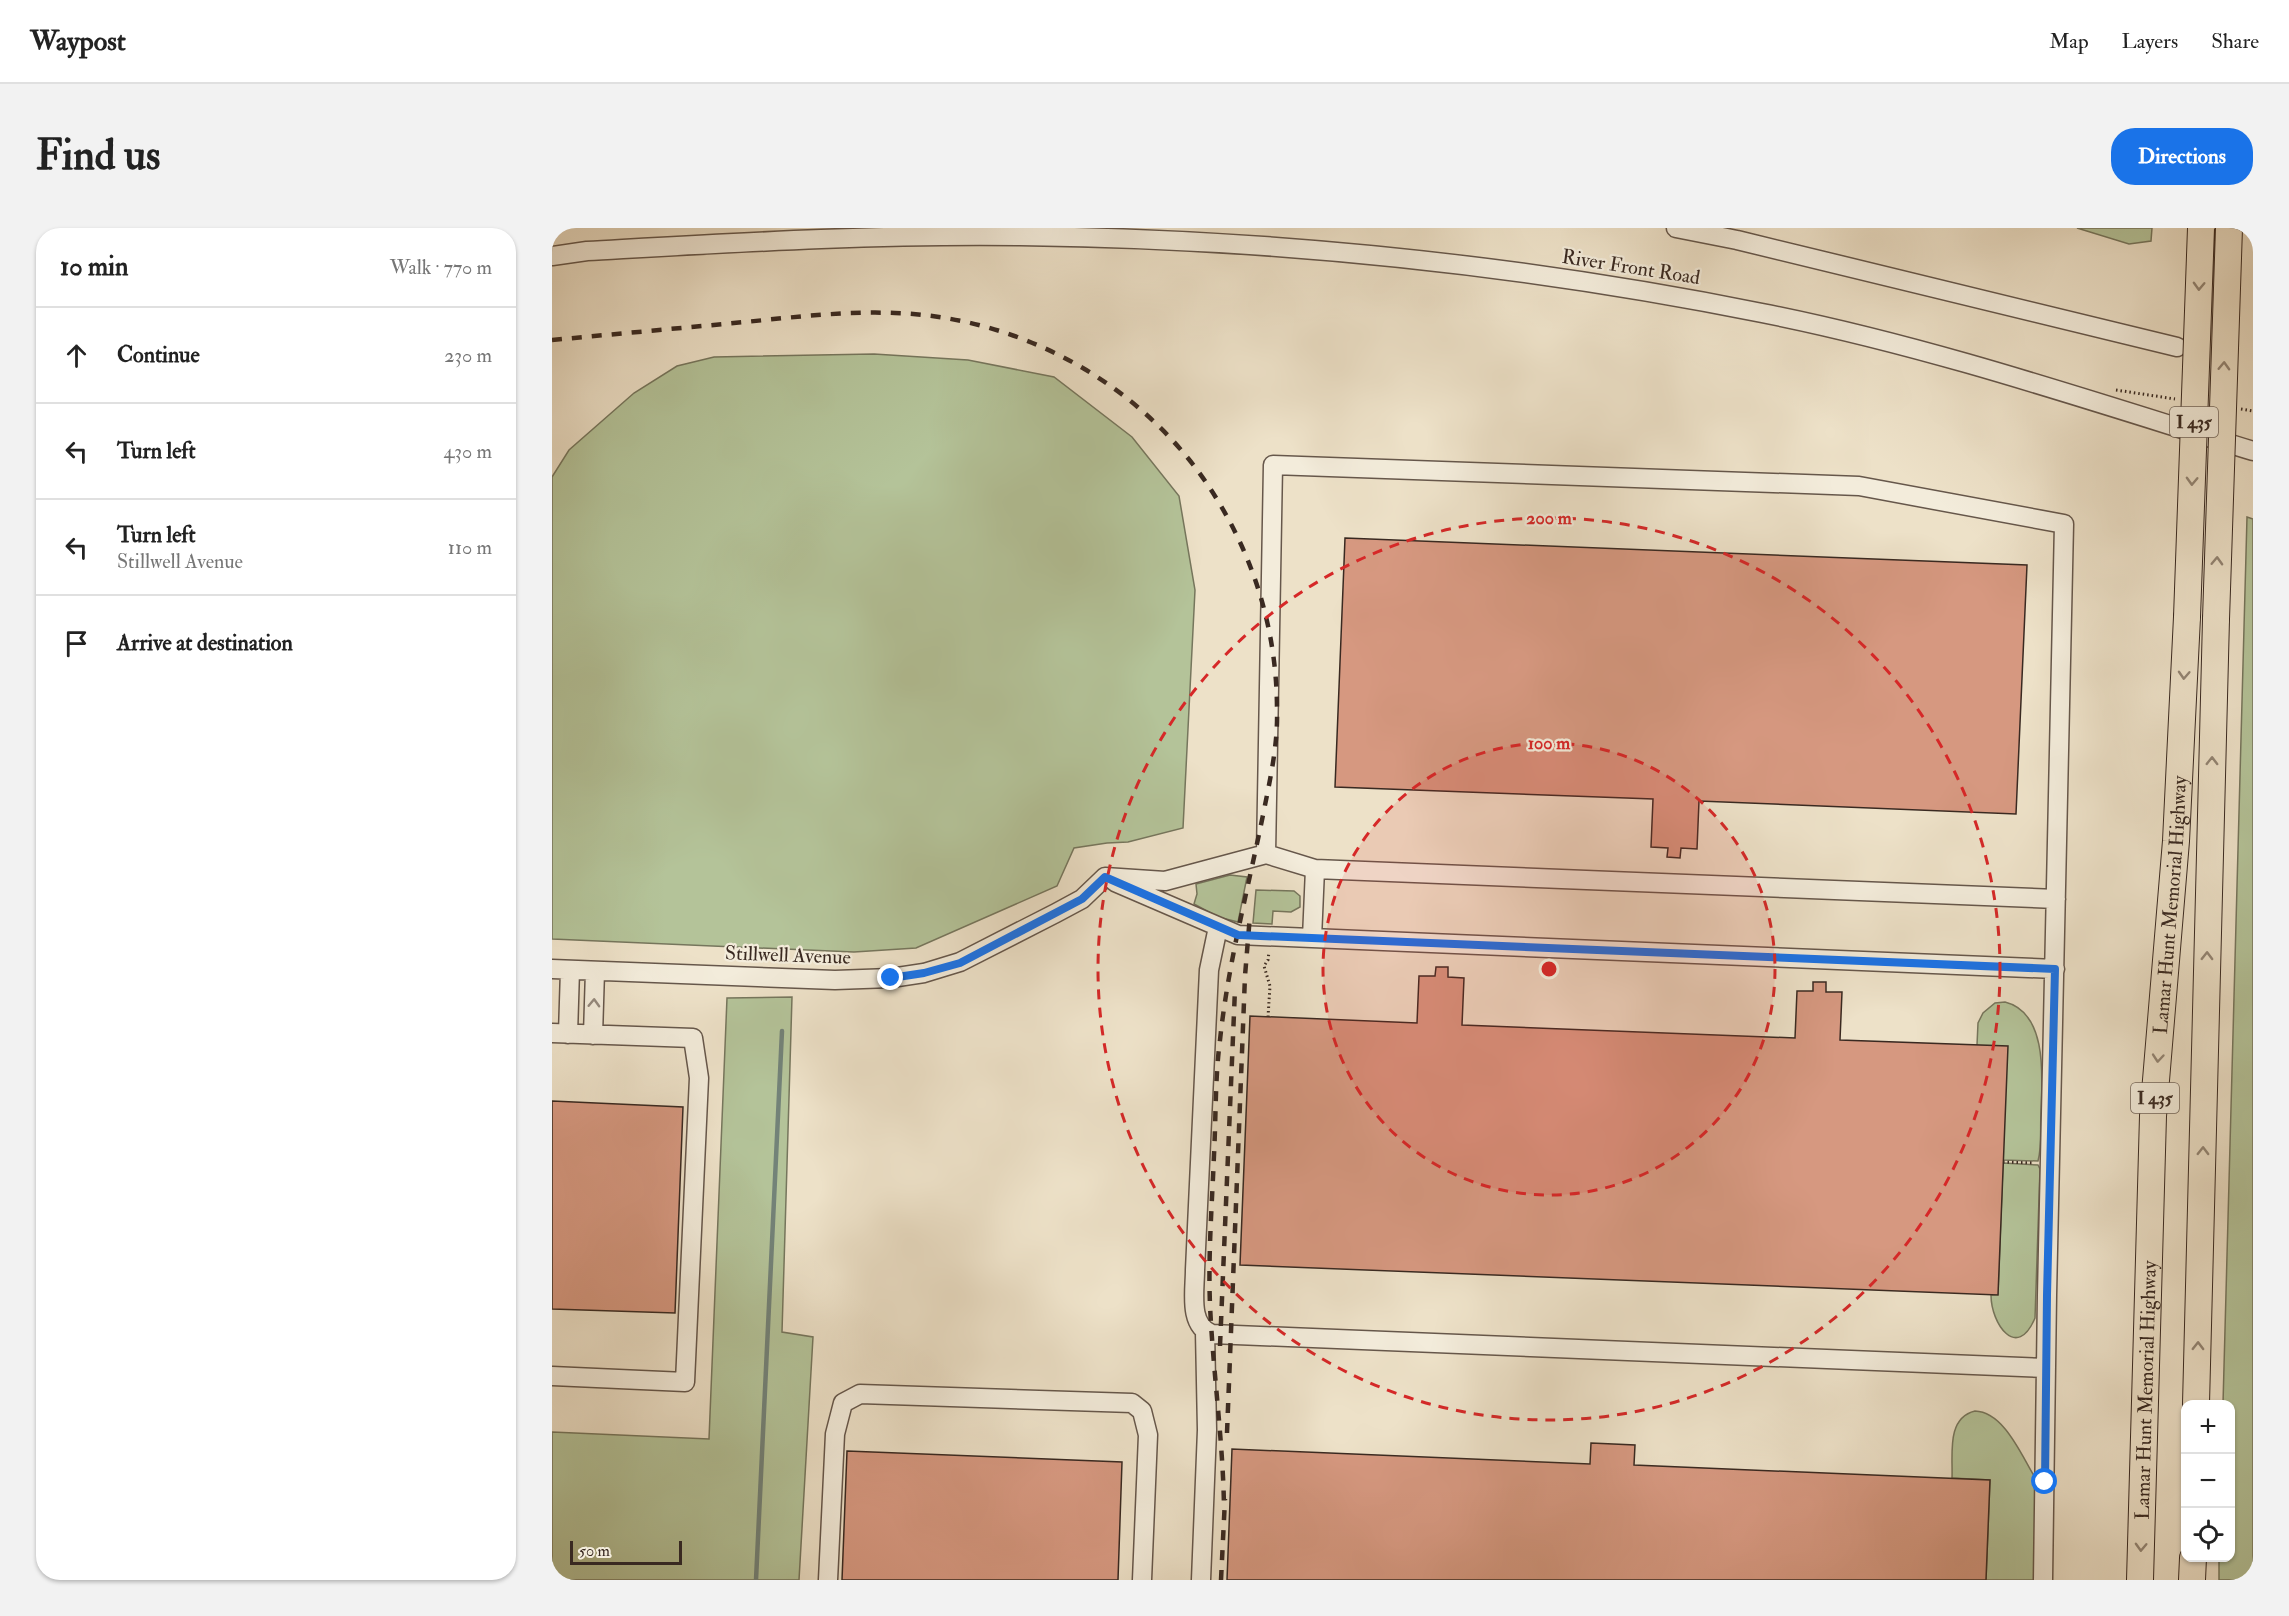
<!DOCTYPE html>
<meta charset="utf-8">
<style>
:root{--surface:#fff;--page:#f2f2f2;--text:#222;--muted:#767676;--line:#e0e0e0;--accent:#1a73e8}
body{margin:0;font-family:"IM FELL Double Pica",serif;background:var(--page);color:var(--text)}
.controls{position:absolute;right:18px;bottom:18px;display:grid;overflow:hidden;border-radius:12px;box-shadow:0 2px 4px #0004}
.controls button{width:54px;height:54px;display:grid;place-items:center;padding:0;border:0;border-bottom:2px solid var(--line);background:var(--surface);color:var(--text);font:30px sans-serif}
.scale{position:absolute;left:18px;bottom:15px;width:112px;box-sizing:border-box;padding-left:6px;border:3px solid #392921;border-top:0;font-size:16px;line-height:21px;white-space:nowrap;color:#392921;-webkit-text-stroke:4px #f3ecdb;paint-order:stroke}
.stop{position:absolute;width:18px;height:18px;margin:-14px;border:4px solid #1a73e8;border-radius:50%;background:#fff}
.stop.end{background:#1a73e8;border-color:#fff;box-shadow:0 2px 6px #0008}
.list{margin:0;padding:0;list-style:none}
h2{display:flex;justify-content:space-between;align-items:center;height:78px;margin:0;padding:0 24px;font-size:26px}
h2 small{font-size:20px;font-weight:400;color:var(--muted)}
.list li{display:grid;grid-template-columns:39px 1fr auto;gap:18px;align-items:center;box-sizing:border-box;height:96px;padding:0 24px;border-top:2px solid var(--line)}
.list b{display:block;font-size:22px;white-space:nowrap}
.list p{margin:0;font-size:20px;white-space:nowrap;color:var(--muted)}
.list em{font-size:20px;font-style:normal;color:var(--muted)}
.icon{flex:none;width:33px;height:33px;fill:none;stroke:currentColor;stroke-width:2;stroke-linecap:round;stroke-linejoin:round}
.map{position:relative;flex:none;width:1701px;height:1352px;overflow:hidden;border-radius:24px}
header{display:flex;align-items:center;gap:36px;box-sizing:border-box;height:84px;padding:0 30px;background:var(--surface);border-bottom:2px solid var(--line)}
header strong{font-size:28px}
nav{display:flex;gap:33px;margin-inline-start:auto;font-size:21px}
.intro{display:flex;align-items:center;justify-content:space-between;box-sizing:border-box;height:144px;padding:0 36px}
h1{margin:0;font-size:42px}
.button{padding:15px 27px;border-radius:24px;background:var(--accent);color:#fff;font-size:21px;font-weight:700}
main{display:flex;gap:36px;padding:0 36px}
aside{flex:1;background:var(--surface);border-radius:24px;box-shadow:0 2px 4px #0004}
.map>svg:first-child{display:block}
.green{fill:#b4c399;stroke:#76765d;stroke-width:1.5}
.lines{fill:none;stroke-linecap:round;stroke-linejoin:round}
.stream{stroke:#738278;stroke-width:4.5}
.building{fill:#d69880;stroke:#392921;stroke-width:1.5}
.minor-casing{stroke:#66574b;stroke-width:21}
.highway-casing{stroke:#392921;stroke-width:28}
.path{stroke:#392921;stroke-width:3;stroke-dasharray:1.5 3;stroke-linecap:butt}
.minor{stroke:#f3ecdb;stroke-width:18}
.highway{stroke:#ede1c8;stroke-width:26}
.rail{stroke:#392921;stroke-width:4.5;stroke-dasharray:10 10;stroke-linecap:butt}
.highway-bridge-casing{stroke:#392921;stroke-width:28;stroke-linecap:butt}
.highway-bridge{stroke:#ede1c8;stroke-width:26}
.oneway{stroke:#938574}
.oneway2{stroke:#968a7e}
.route{stroke:#1a73e8;stroke-width:8}
.ring{fill:none;stroke:#d62828;stroke-width:3;stroke-dasharray:10 8}
.labels{text-anchor:middle;dominant-baseline:central;stroke-width:4.5;stroke-linejoin:round;paint-order:stroke}
.shield{fill:#f3ecdb;stroke:#716459;stroke-width:1.5}
.shield-label{font-size:18px;font-weight:bold;fill:#392921}
.street-label{font-size:20px;fill:#392921;stroke:#f3ecdb}
.centre{fill:#d62828;stroke:#f3ecdb;stroke-width:3}
.ring-label{font-size:18px;text-anchor:middle;font-weight:bold;fill:#d62828;stroke:#f3ecdb;stroke-width:4.5;stroke-linejoin:round;paint-order:stroke}
</style>
<header>
<strong>Waypost</strong>
<nav><a>Map</a><a>Layers</a><a>Share</a></nav>
</header>
<div class="intro"><h1>Find us</h1><a class="button">Directions</a></div>
<main>
<aside>
<h2>10 min<small>Walk · 770 m</small></h2>
<ul class="list">
<li><svg class="icon" aria-label="ahead" viewBox="0 0 24 24"><path d="M12 20V5M6 11l6-6 6 6"/></svg><div><b>Continue</b></div><em>230 m</em></li>
<li><svg class="icon" aria-label="left" viewBox="0 0 24 24"><path d="M17 20v-9H6M10 6l-5 5 5 5"/></svg><div><b>Turn left</b></div><em>430 m</em></li>
<li><svg class="icon" aria-label="left" viewBox="0 0 24 24"><path d="M17 20v-9H6M10 6l-5 5 5 5"/></svg><div><b>Turn left</b><p>Stillwell Avenue</p></div><em>110 m</em></li>
<li><svg class="icon" aria-label="arrive" viewBox="0 0 24 24"><path d="M6 21V4h12l-3 4 3 4H6"/></svg><div><b>Arrive at destination</b></div></li>
</ul>
</aside>
<div class="map">
<svg width="1701" height="1352" viewBox="0 0 1701 1352">
<rect width="100%" height="100%" fill="#ede1c8"/>
<filter id="stains"><feTurbulence type="fractalNoise" baseFrequency=".00333" numOctaves="4"/><feColorMatrix values="0 0 0 0 .2 0 0 0 0 .09 0 0 0 0 .02 0 0 0 .5 -.17"/></filter>
<radialGradient id="worn" r=".72"><stop offset=".6" stop-color="#630" stop-opacity="0"/><stop offset="1" stop-color="#630" stop-opacity=".3"/></radialGradient>
<path class="green" d="M1525 0H1600L1599 13 1577 16Z
M322 126 416 132 502 149 580 209 627 268 643 362 631 600 576 614 555 615 522 620 505 658 364 720 302 724 0 711V249L17 222 82 165 125 138 162 129Z
M1695 289 1701 291V1352H1667V1330H1678V1176H1671Z
M678 647 695 649 686 694 666 689 642 676 645 666 644 656Z
M704 662 742 663 748 668V679L739 684 721 683 720 696 701 695Z
M240 769 230 1104 261 1109 247 1352H0V1204L157 1211 175 770Z
M1453 774C1497 785 1490 853 1489 886 1488 901 1490 919 1486 933L1451 932 1425 817 1426 795 1431 785 1443 775Z
M1451 935 1486 937 1488 941 1483 1090C1465 1133 1439 1096 1439 1067L1446 1066Z
M1423 1183C1451 1184 1468 1224 1481 1246L1484 1254V1352H1434L1438 1252 1400 1250C1401 1227 1394 1190 1423 1183Z"/>
<g class="lines">
<path class="stream" d="M204 1352 230 803"/>
</g>
<path class="building" d="M793 310 1475 337 1464 586 1147 573 1145 621 1129 620 1128 630 1115 629 1116 620 1099 619 1101 571 783 559Z
M884 739H896V749L912 750 910 797 1243 810 1245 763H1261V754H1274V764H1290L1288 812 1456 818 1446 1067 688 1037 698 788 865 795 867 748H883Z
M0 873 131 879 123 1085 0 1081Z
M1039 1215 1083 1217 1082 1237 1438 1252 1434 1352H675L680 1221 1038 1236Z
M295 1223 570 1234 566 1352H290Z"/>
<g class="lines">
<g class="minor-casing">
<path id="minor" d="M1124 0 1185 12 1625 119
M0 28 35 23C179 15 323 6 468 8 717 11 966 36 1210 85 1377 118 1539 173 1701 223
M714 626 763 641 1504 671
M553 649 613 653 714 626 721 237 1307 258 1512 296 1495 1067 1491 1352
M563 654 686 707 1503 741
M666 699 657 742 643 1042C643 1063 636 1098 660 1106L1494 1140
M760 710 763 641
M0 741 283 752 339 750 372 745 408 734 504 685 530 671 553 649
M0 805 141 810 147 850 133 1154 0 1148
M16 806 18 742
M41 807 43 743
M276 1352 283 1206 291 1175 308 1166 580 1175 590 1183 596 1207 590 1352
M649 1352 655 1202 653 1104"/>
</g>
<g class="highway-casing">
<g id="highway">
<path d="M1644 1176 1664 391"/>
<path id="s1" d="M1588 1352 1601 888 1624 613 1635 389"/>
<path d="M1640 1352 1641 1330"/>
</g>
</g>
<path class="path" d="M1564 162 1623 171
M1689 181 1701 183
M716 789 718 758 712 738 716 732 717 724
M1451 934 1482 935"/>
<use href="#minor" class="minor"/>
<use href="#highway" class="highway"/>
<path class="rail" d="M0 112C64 106 129 100 193 94 243 89 293 83 343 85 462 89 575 148 646 243 697 313 725 395 725 482 726 517 718 552 711 587 696 661 676 736 668 812 663 850 664 889 662 927 660 977 656 1027 658 1077 661 1144 671 1212 672 1279
M668 1118 683 761
M675 1205 693 748 698 687
M669 1352 673 1271"/>
<g class="highway-bridge-casing">
<path id="highway-bridge" d="M1635 389 1649 0
M1664 391 1677 0"/>
</g>
<use href="#highway-bridge" class="highway-bridge"/>
</g>
<defs><path id="oneway-chevron" d="M-2-3.5L2.5 0L-2 3.5" fill="none" stroke-width="1.6" stroke-linecap="round" stroke-linejoin="round" transform="scale(1.5)"/></defs>
<g class="oneway">
<use href="#oneway-chevron" transform="translate(1647 58) rotate(92)"/>
<use href="#oneway-chevron" transform="translate(1672 138) rotate(-88)"/>
<use href="#oneway-chevron" transform="translate(1640 253) rotate(92)"/>
<use href="#oneway-chevron" transform="translate(1665 333) rotate(-88)"/>
<use href="#oneway-chevron" transform="translate(1632 447) rotate(93)"/>
<use href="#oneway-chevron" transform="translate(1660 533) rotate(-89)"/>
<use href="#oneway-chevron" transform="translate(1655 728) rotate(-89)"/>
<use href="#oneway-chevron" transform="translate(1606 830) rotate(95)"/>
<use href="#oneway-chevron" transform="translate(1651 923) rotate(-89)"/>
<use href="#oneway-chevron" transform="translate(1646 1118) rotate(-89)"/>
<use href="#oneway-chevron" transform="translate(1589 1319) rotate(92)"/>
</g>
<use class="oneway2" href="#oneway-chevron" transform="translate(42 775) rotate(-88)"/>
<g class="lines">
<path class="route" d="M339 750 372 745 408 735 530 671 553 649 686 707 1503 741 1495 1067 1493 1254"/>
</g>
<circle cx="997" cy="741" r="226" fill="#d62828" fill-opacity=".12"/>
<g class="ring">
<circle cx="997" cy="741" r="226"/>
<circle cx="997" cy="741" r="451"/>
</g>
<g class="labels">
<g class="shield">
<rect x="1618" y="179" width="48" height="30" rx="4.5"/>
<rect x="1579" y="855" width="48" height="30" rx="4.5"/>
</g>
<g class="shield-label">
<text x="1642" y="194">I 435</text>
<text x="1603" y="870">I 435</text>
</g>
<g class="street-label">
<text transform="translate(1079 39) rotate(9)">River Front Road</text>
<text stroke="none"><textPath href="#s1" startOffset="676">Lamar Hunt Memorial Highway</textPath></text>
<text transform="translate(236 727) rotate(2)">Stillwell Avenue</text>
<text stroke="none"><textPath href="#s1" startOffset="190">Lamar Hunt Memorial Highway</textPath></text>
</g>
</g>
<circle cx="997" cy="741" r="9" class="centre"/>
<g class="ring-label">
<text x="997" y="296">200 m</text>
<text x="997" y="521">100 m</text>
</g>
<rect width="100%" height="100%" filter="url(#stains)"/>
<rect width="100%" height="100%" fill="url(#worn)"/>
</svg>
<div class="controls">
<button>+</button>
<button>−</button>
<button><svg class="icon" aria-label="locate" viewBox="0 0 24 24"><circle cx="12" cy="12" r="6"/><path d="M12 2v4M12 18v4M2 12h4M18 12h4"/></svg></button>
</div>
<div class="scale">50 m</div>
<div class="stop" style="left:1493px;top:1254px"></div>
<div class="stop end" style="left:339px;top:750px"></div>
</div>
</main>
